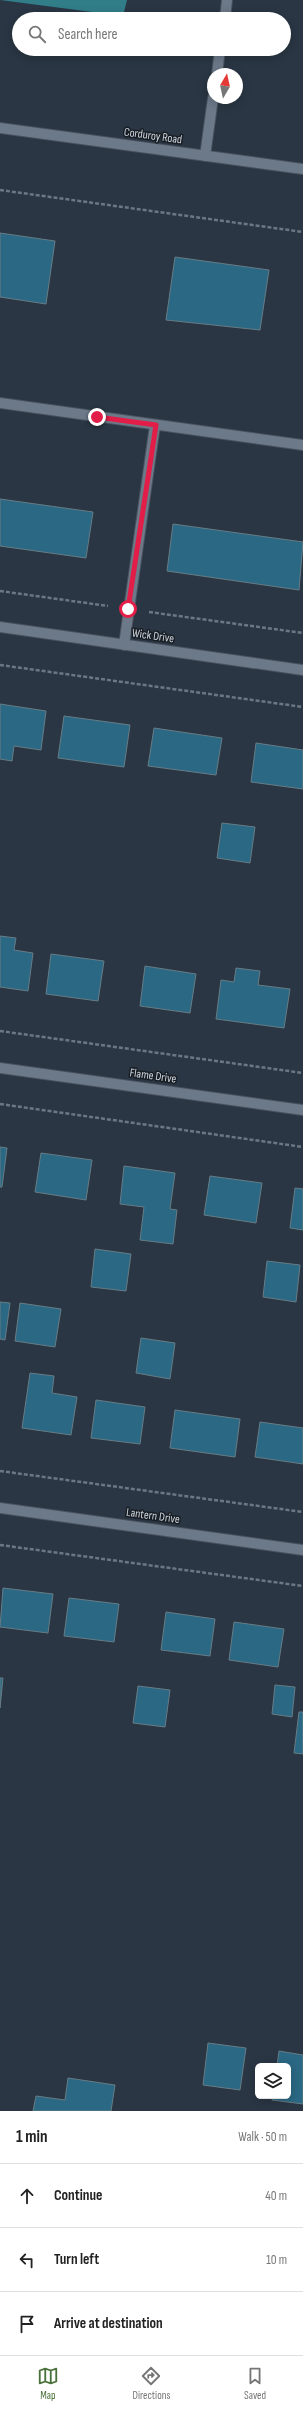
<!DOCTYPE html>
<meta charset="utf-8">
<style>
:root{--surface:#fff;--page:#f6f6f6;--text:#222;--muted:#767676;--line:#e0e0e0;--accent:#49713a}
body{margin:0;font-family:"Sofia Sans Condensed",sans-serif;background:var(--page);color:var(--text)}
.controls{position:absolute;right:12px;bottom:12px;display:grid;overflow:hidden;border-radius:6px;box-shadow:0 2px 10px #0003}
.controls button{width:36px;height:36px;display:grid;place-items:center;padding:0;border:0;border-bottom:1px solid var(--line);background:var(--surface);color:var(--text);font:20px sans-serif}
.compass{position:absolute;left:207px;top:68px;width:36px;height:36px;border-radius:50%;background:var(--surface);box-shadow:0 2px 10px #0003;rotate:9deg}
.stop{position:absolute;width:12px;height:12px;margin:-9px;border:3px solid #e11d48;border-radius:50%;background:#fff}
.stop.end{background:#e11d48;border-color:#fff;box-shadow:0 1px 4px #0008}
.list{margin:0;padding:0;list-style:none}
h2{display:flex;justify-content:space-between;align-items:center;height:52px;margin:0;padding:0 16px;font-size:17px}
h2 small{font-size:13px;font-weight:400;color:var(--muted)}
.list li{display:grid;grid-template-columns:26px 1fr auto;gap:12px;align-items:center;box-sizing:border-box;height:64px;padding:0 16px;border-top:1px solid var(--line)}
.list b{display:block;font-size:15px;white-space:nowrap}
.list em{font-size:13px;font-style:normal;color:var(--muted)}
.icon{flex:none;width:22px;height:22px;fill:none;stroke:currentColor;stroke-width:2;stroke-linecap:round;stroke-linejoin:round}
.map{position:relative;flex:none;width:303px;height:2111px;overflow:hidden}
.search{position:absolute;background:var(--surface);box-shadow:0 2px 10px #0003;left:12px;right:12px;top:12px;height:44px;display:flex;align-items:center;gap:10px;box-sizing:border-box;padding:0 14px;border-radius:22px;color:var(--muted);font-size:15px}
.sheet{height:244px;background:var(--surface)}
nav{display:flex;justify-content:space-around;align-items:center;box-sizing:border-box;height:56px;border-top:1px solid var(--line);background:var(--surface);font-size:11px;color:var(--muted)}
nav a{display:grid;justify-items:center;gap:2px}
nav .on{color:var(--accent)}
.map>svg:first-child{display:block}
.water{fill:#317e89}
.building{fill:#2b6883;stroke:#677c86}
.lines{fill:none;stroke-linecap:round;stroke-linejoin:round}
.minor-casing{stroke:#48515d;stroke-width:12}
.path{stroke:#6d7783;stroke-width:2.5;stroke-dasharray:4 2;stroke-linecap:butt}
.minor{stroke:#6c7989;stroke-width:10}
.route{stroke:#e11d48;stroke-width:5}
.labels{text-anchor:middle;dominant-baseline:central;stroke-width:3;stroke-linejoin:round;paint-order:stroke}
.street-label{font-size:12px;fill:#cfd6df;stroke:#181d23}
</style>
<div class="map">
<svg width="303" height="2111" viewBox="0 0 303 2111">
<rect width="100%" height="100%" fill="#2a3644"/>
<path class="water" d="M0 0H127L123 16Z"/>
<path class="building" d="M0 233 55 241 46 304 0 297Z
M175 257 269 270 260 330 166 320Z
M0 499 93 512 86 558 0 546Z
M173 524 303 542 299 590 167 571Z
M0 704 46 711 41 750 14 746 12 761 0 759Z
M64 716 130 725 124 767 58 758Z
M154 728 222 738 216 775 148 766Z
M256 743 303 750V789L251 782Z
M222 823 255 827 250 863 217 858Z
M0 936 16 938 14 950 33 953 28 991 0 987Z
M51 954 104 961 98 1001 46 994Z
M145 966 196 974 190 1013 140 1006Z
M236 968 260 971 258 985 290 989 284 1028 216 1019 221 980 234 982Z
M0 1147 7 1148 2 1187H0Z
M41 1153 92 1160 86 1200 35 1192Z
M124 1166 175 1173 170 1209 177 1210 173 1244 140 1240 144 1207 120 1204Z
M210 1176 262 1183 256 1223 204 1215Z
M295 1188 303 1189V1230L290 1228Z
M95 1249 131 1254 126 1291 91 1287Z
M267 1261 300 1265 296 1302 263 1297Z
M0 1302 10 1303 5 1340 0 1339Z
M20 1303 61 1309 55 1347 15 1341Z
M141 1338 175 1343 170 1379 136 1373Z
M30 1373 54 1376 52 1393 77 1397 71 1435 22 1428Z
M96 1400 145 1407 140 1444 91 1438Z
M175 1410 240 1419 235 1457 170 1448Z
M260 1422 303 1428V1464L255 1457Z
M3 1588 53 1594 48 1633 0 1627Z
M69 1598 119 1604 114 1642 64 1636Z
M166 1612 215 1619 210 1656 161 1650Z
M234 1622 284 1629 278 1667 229 1660Z
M0 1678H3L0 1708Z
M275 1685 295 1687 292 1717 272 1714Z
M138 1686 170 1690 165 1727 133 1723Z
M299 1712H303V1754L294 1753Z
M208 2043 246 2048 240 2090 203 2085Z
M279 2051 303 2055V2104L272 2100 273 2096H288V2066H277Z
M68 2078 115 2085 111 2111H33L36 2096 65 2100Z"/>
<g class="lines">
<g class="minor-casing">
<path id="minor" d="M225 19 227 0
M217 74 220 49
M0 128 303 169
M205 156 213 98
M0 403 303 445
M0 627 303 670
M124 645 155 425
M0 1068 303 1110
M0 1508 303 1550"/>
</g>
<path class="path" d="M0 190 303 232
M0 591 108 606
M149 612 303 633
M0 665 303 707
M0 1031 303 1073
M0 1104 303 1147
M0 1471 303 1512
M0 1545 303 1586"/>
<use href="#minor" class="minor"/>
</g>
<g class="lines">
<path class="route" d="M97 417 156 425 128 609"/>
</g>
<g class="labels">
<g class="street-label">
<text transform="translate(153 136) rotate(8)">Corduroy Road</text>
<text transform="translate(153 636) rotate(8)">Wick Drive</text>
<text transform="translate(153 1076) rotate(8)">Flame Drive</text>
<text transform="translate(153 1516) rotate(8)">Lantern Drive</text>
</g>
</g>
</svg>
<div class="controls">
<button><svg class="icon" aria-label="layers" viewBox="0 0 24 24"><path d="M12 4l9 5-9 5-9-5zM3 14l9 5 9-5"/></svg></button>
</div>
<svg class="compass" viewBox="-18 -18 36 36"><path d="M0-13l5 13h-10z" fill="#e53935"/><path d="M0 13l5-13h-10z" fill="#767676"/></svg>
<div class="stop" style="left:128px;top:609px"></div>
<div class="stop end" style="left:97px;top:417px"></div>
<div class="search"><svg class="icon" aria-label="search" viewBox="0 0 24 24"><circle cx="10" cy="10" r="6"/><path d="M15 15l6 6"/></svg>Search here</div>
</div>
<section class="sheet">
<h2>1 min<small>Walk · 50 m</small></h2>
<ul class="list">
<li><svg class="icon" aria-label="ahead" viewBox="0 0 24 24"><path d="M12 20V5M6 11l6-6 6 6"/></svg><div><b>Continue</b></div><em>40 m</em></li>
<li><svg class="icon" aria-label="left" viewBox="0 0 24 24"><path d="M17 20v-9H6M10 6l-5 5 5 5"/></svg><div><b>Turn left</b></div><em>10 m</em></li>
<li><svg class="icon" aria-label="arrive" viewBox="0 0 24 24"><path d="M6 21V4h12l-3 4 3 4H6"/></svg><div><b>Arrive at destination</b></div></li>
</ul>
</section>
<nav>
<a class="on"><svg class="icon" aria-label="map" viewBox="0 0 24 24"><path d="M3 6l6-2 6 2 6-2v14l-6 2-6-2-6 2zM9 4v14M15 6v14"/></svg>Map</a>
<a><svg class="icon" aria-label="directions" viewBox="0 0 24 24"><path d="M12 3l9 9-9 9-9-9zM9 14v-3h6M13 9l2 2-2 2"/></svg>Directions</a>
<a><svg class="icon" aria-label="saved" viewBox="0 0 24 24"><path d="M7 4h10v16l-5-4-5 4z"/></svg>Saved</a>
</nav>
